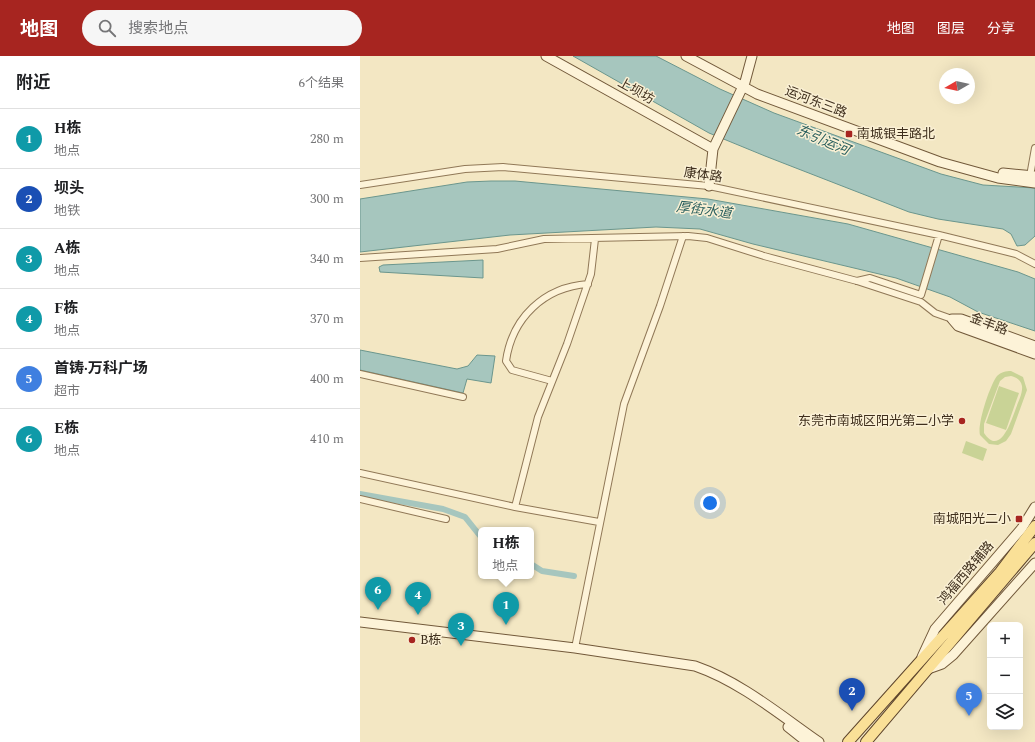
<!DOCTYPE html>
<html lang="zh">
<meta charset="utf-8">
<style>
:root{--surface:#fff;--page:#f6f6f6;--text:#202124;--muted:#757577;--line:#e0e0e0;--accent:#a72520}
body{margin:0;font-family:Spectral,"Noto Sans SC",serif;background:var(--page);color:var(--text)}
.controls{position:absolute;right:12px;bottom:12px;display:grid;overflow:hidden;border-radius:6px;box-shadow:0 4px 16px #0002}
.controls button{width:36px;height:36px;display:grid;place-items:center;padding:0;border:0;border-bottom:1px solid var(--line);background:var(--surface);color:var(--text);font:20px sans-serif}
.compass{position:absolute;left:579px;top:12px;width:36px;height:36px;border-radius:50%;background:var(--surface);box-shadow:0 4px 16px #0002;rotate:261deg}
.you{position:absolute;left:350px;top:447px;width:14px;height:14px;margin:-10px;border:3px solid #fff;border-radius:50%;background:#1a73e8;box-shadow:0 0 0 6px #1a73e833}
.badge{display:grid;place-items:center;width:26px;height:26px;border-radius:50%;background:var(--accent);color:#fff;font-size:13px;font-weight:700}
.pin{position:absolute;translate:-50% -33px;filter:drop-shadow(0 1px 2px #0008)}
.pin::after{content:'';position:absolute;top:21px;width:14px;height:12px;background:inherit;clip-path:polygon(0 0,100% 0,50% 100%)}
.popup{position:absolute;left:118px;top:471px;width:56px;height:52px;box-sizing:border-box;display:grid;place-content:center;border-radius:6px;background:var(--surface);filter:drop-shadow(0 1px 3px #0005);font-size:13px;white-space:nowrap;color:var(--muted)}
.popup b{font-size:15px;color:var(--text)}
.popup::after{content:'';position:absolute;left:50%;top:100%;margin-left:-8px;border:8px solid transparent;border-top-color:var(--surface)}
.list{margin:0;padding:0;list-style:none}
h2{display:flex;justify-content:space-between;align-items:center;height:52px;margin:0;padding:0 16px;font-size:17px}
h2 small{font-size:13px;font-weight:400;color:var(--muted)}
.list li{display:grid;grid-template-columns:26px 1fr auto;gap:12px;align-items:center;box-sizing:border-box;height:60px;padding:0 16px;border-top:1px solid var(--line)}
.list b{display:block;font-size:15px;white-space:nowrap}
.list p{margin:0;font-size:13px;white-space:nowrap;color:var(--muted)}
.list em{font-size:13px;font-style:normal;color:var(--muted)}
.icon{flex:none;width:22px;height:22px;fill:none;stroke:currentColor;stroke-width:2;stroke-linecap:round;stroke-linejoin:round}
.map{position:relative;flex:none;width:675px;height:686px;overflow:hidden}
header{display:flex;align-items:center;gap:24px;box-sizing:border-box;height:56px;padding:0 20px;background:var(--accent);color:#fff}
header strong{font-size:19px}
nav{display:flex;gap:22px;margin-inline-start:auto;font-size:14px}
.search{width:280px;height:36px;background:var(--page);display:flex;align-items:center;gap:10px;box-sizing:border-box;padding:0 14px;border-radius:22px;color:var(--muted);font-size:15px}
main{display:flex}
aside{flex:1;background:var(--surface)}
.map>svg:first-child{display:block}
.green{fill:#c9d396;fill-rule:evenodd}
.water{fill:#a6c6be;stroke:#6b968d}
.lines{fill:none;stroke-linecap:round;stroke-linejoin:round}
.canal{stroke:#a6c6be;stroke-width:6}
.street-casing{stroke:#907857;stroke-width:8}
.secondary-casing{stroke:#72593a;stroke-width:11}
.primary-casing{stroke:#5e452c;stroke-width:12}
.street{stroke:#fdf3d8;stroke-width:6}
.secondary{stroke:#fdf3d8;stroke-width:9}
.primary{stroke:#fae097;stroke-width:10}
.poi-dot{fill:#a72520;stroke:#faf0d4;stroke-width:1.5}
.labels{text-anchor:middle;dominant-baseline:central;stroke-width:3;stroke-linejoin:round;paint-order:stroke}
.street-label{font-size:13px;fill:#3f2f1d;stroke:#faf0d4}
.poi-label{font-size:13px;fill:#3f2f1d;stroke:#faf0d4;text-anchor:start}
.water-label{font-size:14px;font-style:italic;fill:#2b605f;stroke:#faf0d4}
</style>
<header>
<strong>地图</strong>
<div class="search"><svg class="icon" aria-label="search" viewBox="0 0 24 24"><circle cx="10" cy="10" r="6"/><path d="M15 15l6 6"/></svg>搜索地点</div>
<nav><a>地图</a><a>图层</a><a>分享</a></nav>
</header>
<main>
<aside>
<h2>附近<small>6个结果</small></h2>
<ul class="list">
<li><span class="badge" style="background:#0f9aa8">1</span><div><b>H栋</b><p>地点</p></div><em>280 m</em></li>
<li><span class="badge" style="background:#1a4fb4">2</span><div><b>坝头</b><p>地铁</p></div><em>300 m</em></li>
<li><span class="badge" style="background:#0f9aa8">3</span><div><b>A栋</b><p>地点</p></div><em>340 m</em></li>
<li><span class="badge" style="background:#0f9aa8">4</span><div><b>F栋</b><p>地点</p></div><em>370 m</em></li>
<li><span class="badge" style="background:#3f7fe0">5</span><div><b>首铸·万科广场</b><p>超市</p></div><em>400 m</em></li>
<li><span class="badge" style="background:#0f9aa8">6</span><div><b>E栋</b><p>地点</p></div><em>410 m</em></li>
</ul>
</aside>
<div class="map">
<svg width="675" height="686" viewBox="0 0 675 686">
<rect width="100%" height="100%" fill="#f3e7c3"/>
<path class="green" d="M651 315 663 321 667 334 651 378 646 385 638 389 629 388 620 379C617 368 630 329 637 320 641 316 646 315 651 315ZM651 320C656 321 661 324 662 330 663 338 657 348 655 355 651 365 640 401 624 377V368L640 325 645 321Z
M639 330 659 337 646 374 626 367Z
M606 385 627 393 623 405 602 397Z"/>
<path class="water" d="M213 0H296L360 33 414 57 581 118 623 129 675 132V180L665 189 657 190 651 178 643 173 578 163 549 156 405 100 349 77Z
M131 125H155L348 143 488 168 658 216 675 223V275L618 256 590 241 536 222 393 188 340 173 296 171 150 179 0 196V143L107 126Z
M123 204V222L20 216 19 211 23 209Z
M0 294 97 313 108 310 117 299 135 300 131 327 107 323 103 337 0 314Z"/>
<g class="lines">
<path class="canal" d="M0 438 83 453 105 461 121 481
M171 508 182 515 214 520"/>
<g class="street-casing">
<path id="street" d="M670 120 675 92
M0 129 105 113 143 111 349 130 579 179 656 198 675 208
M0 202 137 193 184 183 328 180 347 182 404 200 497 225 561 246 575 257 592 263
M497 225 510 222 561 239 579 179
M0 318 103 341
M192 325 152 314 146 305C152 262 184 231 228 228
M0 417 155 451 239 466
M0 443 86 463
M155 451 178 361 207 288 231 218 235 183
M215 592 264 348 300 250 323 180"/>
</g>
<g class="secondary-casing">
<path id="secondary" d="M186 0 353 93
M326 0 397 38 580 106 638 122 675 127
M643 117 675 120
M349 130 353 93 385 26 392 0
M592 263 598 270 675 298
M592 263H601L675 290
M0 566 215 592 335 610C381 626 420 659 459 686
M562 601 575 573 662 472 675 451
M568 613 582 608 593 599 675 507
M428 671 447 686"/>
</g>
<g class="primary-casing">
<path id="primary" d="M488 686 640 516 675 470
M506 686 675 487"/>
</g>
<use href="#street" class="street"/>
<use href="#secondary" class="secondary"/>
<use href="#primary" class="primary"/>
</g>
<g class="poi-dot">
<rect x="485" y="74" width="8" height="8" rx="2"/>
<circle cx="602" cy="365" r="4"/>
<rect x="655" y="459" width="8" height="8" rx="2"/>
<circle cx="52" cy="584" r="4"/>
</g>
<g class="labels">
<g class="street-label">
<text transform="translate(276 35) rotate(29)">上坝坊</text>
<text transform="translate(456 46) rotate(21)">运河东三路</text>
<text transform="translate(343 119) rotate(8)">康体路</text>
<text transform="translate(629 268) rotate(21)">金丰路</text>
<text transform="translate(606 517) rotate(-50)">鸿福西路辅路</text>
</g>
<g class="poi-label">
<text x="497" y="78">南城银丰路北</text>
<text x="594" y="365" text-anchor="end">东莞市南城区阳光第二小学</text>
<text x="651" y="463" text-anchor="end">南城阳光二小</text>
<text x="60" y="584">B栋</text>
</g>
<g class="water-label">
<text transform="translate(463 84) rotate(23)">东引运河</text>
<text transform="translate(344 154) rotate(7)">厚街水道</text>
</g>
</g>
</svg>
<div class="controls">
<button>+</button>
<button>−</button>
<button><svg class="icon" aria-label="layers" viewBox="0 0 24 24"><path d="M12 4l9 5-9 5-9-5zM3 14l9 5 9-5"/></svg></button>
</div>
<svg class="compass" viewBox="-18 -18 36 36"><path d="M0-13l5 13h-10z" fill="#e53935"/><path d="M0 13l5-13h-10z" fill="#757577"/></svg>
<div class="you"></div>
<div class="pin badge" style="left:146px;top:569px;background:#0f9aa8">1</div>
<div class="popup"><b>H栋</b>地点</div>
<div class="pin badge" style="left:492px;top:655px;background:#1a4fb4">2</div>
<div class="pin badge" style="left:101px;top:590px;background:#0f9aa8">3</div>
<div class="pin badge" style="left:58px;top:559px;background:#0f9aa8">4</div>
<div class="pin badge" style="left:609px;top:660px;background:#3f7fe0">5</div>
<div class="pin badge" style="left:18px;top:554px;background:#0f9aa8">6</div>
</div>
</main>
